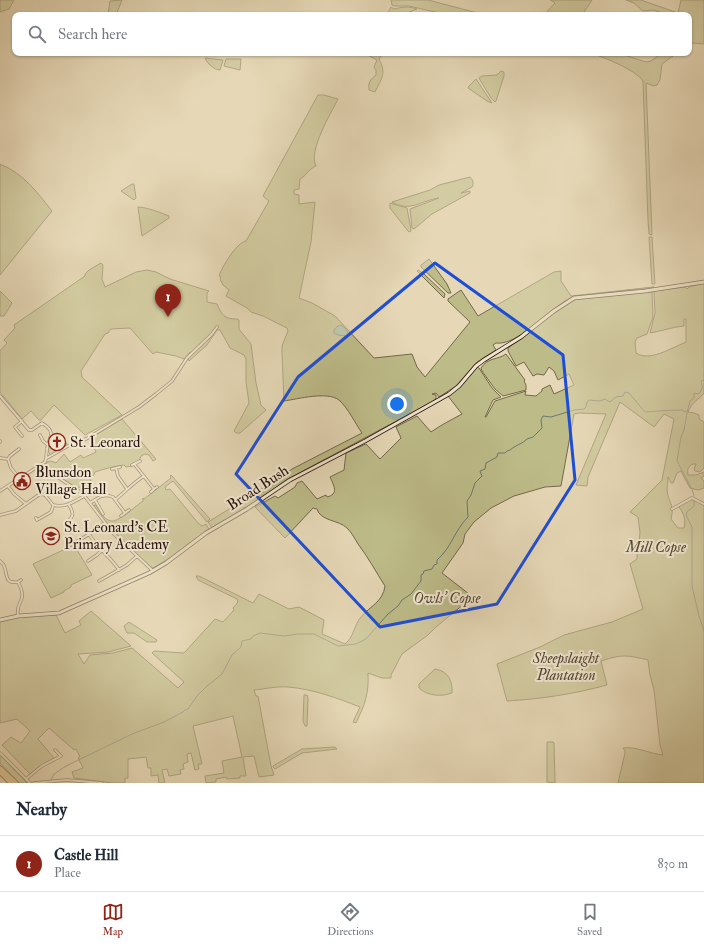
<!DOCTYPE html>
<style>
:root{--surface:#fff;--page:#f6f6f7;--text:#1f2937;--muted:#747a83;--line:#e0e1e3;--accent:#8f2418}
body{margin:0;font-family:"IM FELL Double Pica",serif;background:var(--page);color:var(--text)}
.you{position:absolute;left:397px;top:404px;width:14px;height:14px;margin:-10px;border:3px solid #fff;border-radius:50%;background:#1a73e8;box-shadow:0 0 0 6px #1a73e833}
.badge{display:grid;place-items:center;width:26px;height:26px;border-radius:50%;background:var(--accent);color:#fff;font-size:13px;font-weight:700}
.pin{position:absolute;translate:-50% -33px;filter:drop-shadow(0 1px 2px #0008)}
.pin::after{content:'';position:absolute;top:21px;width:14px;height:12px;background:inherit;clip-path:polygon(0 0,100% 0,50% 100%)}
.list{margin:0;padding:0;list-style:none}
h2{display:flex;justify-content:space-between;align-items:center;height:52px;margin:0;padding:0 16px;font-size:17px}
h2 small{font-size:13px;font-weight:400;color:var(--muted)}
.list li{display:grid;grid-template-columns:26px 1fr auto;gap:12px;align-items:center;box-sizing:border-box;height:56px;padding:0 16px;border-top:1px solid var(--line)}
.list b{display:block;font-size:15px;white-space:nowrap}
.list p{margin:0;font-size:13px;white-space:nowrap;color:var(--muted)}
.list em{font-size:13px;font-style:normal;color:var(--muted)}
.icon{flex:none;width:22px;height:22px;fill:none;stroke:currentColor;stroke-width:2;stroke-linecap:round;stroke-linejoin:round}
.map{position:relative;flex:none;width:704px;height:783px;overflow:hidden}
.search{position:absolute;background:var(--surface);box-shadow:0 1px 3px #0004;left:12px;right:12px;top:12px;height:44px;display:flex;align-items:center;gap:10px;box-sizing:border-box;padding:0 14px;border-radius:8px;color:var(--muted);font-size:15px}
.sheet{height:108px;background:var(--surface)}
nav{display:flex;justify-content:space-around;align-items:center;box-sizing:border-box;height:56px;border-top:1px solid var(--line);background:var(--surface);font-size:11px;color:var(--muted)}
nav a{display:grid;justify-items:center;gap:2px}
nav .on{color:var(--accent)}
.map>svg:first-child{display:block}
.green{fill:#bdbc89;stroke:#73684a}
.water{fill:#96baaf;stroke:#6a786d}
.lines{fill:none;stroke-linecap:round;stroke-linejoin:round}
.stream{stroke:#6a786d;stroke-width:1}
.minor-casing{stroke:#584536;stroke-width:3.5}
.secondary-casing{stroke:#29140b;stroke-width:4.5}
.trunk-casing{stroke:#29140b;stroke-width:5.5}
.minor{stroke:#efe6d0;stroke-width:2}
.secondary{stroke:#efe6d0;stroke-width:3}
.trunk{stroke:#e3bc7c;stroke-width:4}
.marked{fill:none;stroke:#1d4ed8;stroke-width:3;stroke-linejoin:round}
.labels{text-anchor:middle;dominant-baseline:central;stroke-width:4;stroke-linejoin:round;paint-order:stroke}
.poi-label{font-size:15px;fill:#29140b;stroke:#efe6d0;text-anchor:start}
.street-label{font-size:15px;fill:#29140b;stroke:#efe6d0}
.park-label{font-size:15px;font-style:italic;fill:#554631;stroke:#efe6d0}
</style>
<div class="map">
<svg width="704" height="783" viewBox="0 0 704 783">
<rect width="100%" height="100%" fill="#e6d8b7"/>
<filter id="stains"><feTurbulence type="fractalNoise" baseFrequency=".005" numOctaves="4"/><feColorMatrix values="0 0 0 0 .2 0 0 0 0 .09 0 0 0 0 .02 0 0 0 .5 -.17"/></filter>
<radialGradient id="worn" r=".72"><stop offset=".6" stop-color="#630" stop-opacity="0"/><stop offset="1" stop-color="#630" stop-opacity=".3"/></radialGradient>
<path class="green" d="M0 0H14L9 9 0 12Z
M122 0 116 15H108L110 1Z
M391 0H428L485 15H448L409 6H394L392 5Z
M550 0H592L582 15H544L555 3 554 2Z
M626 0H641L678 13 681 0H704V44L693 43 689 44V15H669L653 10 643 11 634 3Z
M391 7 394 9C402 7 409 6 417 9L409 12 407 15H387Z
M367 53H383L379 59C387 74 381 79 375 92L369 90C368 82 370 80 376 75V70L374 67 377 60 366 54Z
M591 53H618L646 62 651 61 662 53H677L662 64 660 80 657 85 654 86 646 83 652 235 649 234 648 220 643 81C636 70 603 57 591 53Z
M205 58 223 60 220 70C214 70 207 63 205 58Z
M226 59H241L240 70 224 66Z
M501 71 504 72V76L496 101 495 102 491 98 479 78 482 76 497 75Z
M476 79 492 103 487 101 468 88 469 86Z
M318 95H324L338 99C331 113 308 151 316 166 310 168 306 176 300 179L299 189 294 190V194L299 195V204L315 202 311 242 299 298 312 303 335 316 374 358 412 354 417 367 425 377 470 322 448 301V299L461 290 478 316 554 272 561 271V281L571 296 654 287 572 297 565 301C549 312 516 346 496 343L493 345 496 350 477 362 456 386 439 397 436 393 432 394 436 395V398L434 401 286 480 264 496 212 528 208 522 278 479 276 476 279 472 284 475 292 469 362 433C355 423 348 408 339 400 327 391 298 399 284 401L282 354V346L288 331 287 328 263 316 251 312 247 308 226 296 229 290 223 285 220 279 221 277 219 276C222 267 236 243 246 241L269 201 263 196Z
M0 164C24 174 36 191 52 211L0 275Z
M470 177C473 180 474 183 472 187L461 193 470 191V193L432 214 414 229 412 228 410 209 439 198C422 200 410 213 392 202L430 190 439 185Z
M132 184H134L136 198 134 200 121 191Z
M390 203 407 208 411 230 410 232 408 231 390 208Z
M138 207C146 207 162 213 169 216V218L142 236Z
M649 237H652L655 284H652Z
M429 259 447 284 451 293H448L421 267V265Z
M101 263 103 265 102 279 105 287 136 272 147 270 156 272 170 279 209 291 207 293V302L217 304C222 315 224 319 237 319L239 320V329L251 344 256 383 261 405 266 410 240 433H236L234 431 249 403 246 382V359L244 355 230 348 220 330H217L207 345 189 361 188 358 190 352 184 359 176 356 156 352 153 354 130 328 111 329 108 333 105 334 81 371 82 377 122 415 85 435 54 405 41 420H39L31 411 22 419 0 392V351L7 343 4 340 15 328 14 325 85 276V274L89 270Z
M418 270 424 274 445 294 444 298 417 271Z
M704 283V393C699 400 692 401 688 412L694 413 699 415V419L704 422V468L700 472 695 471 694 469 696 464H693C688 466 687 470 688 475H696L704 472V476L701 478 704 481V488L698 490 690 488 681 471 677 473 673 483H671L668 477C668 481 667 486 667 490 668 502 675 505 671 519L678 528H684C686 519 684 514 679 507 687 494 694 501 704 505V783H618L625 753V751L623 748C635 746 651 754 663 755L660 745 654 690 650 675 648 660C627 655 622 654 601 661L607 685C574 694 541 699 507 701L497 664 540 647 564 635 612 622 643 609 630 564 637 559V546L639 544 640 532 638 517 630 512 662 480 674 419 664 414 654 427 620 402 588 477 587 486 576 485 606 414 579 413 574 414 561 486 545 487 514 496 491 508 474 522 465 534 463 543 442 573 469 594 465 598 464 604 436 627 428 635 402 654 391 675V678H382L368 673C369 694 365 704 356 723L353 722 360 707C337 698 313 689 288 687 277 686 265 689 254 690L256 696H258L271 766 274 775 259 777 254 756 243 757 246 776H240V778L227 779 226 777 216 779V782L206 783 205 776 224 773 222 761 242 757 233 716 193 726 202 764H198L199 769 195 770 191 753 187 754 188 762 183 764 184 769 180 770 181 774 169 776 167 769 162 770 165 783H159L158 775 151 776V768H148L146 757 128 759V778H125V783H112L74 778 72 772 83 768 78 758 80 757 76 749 74 750 49 728 38 739 54 758 42 765 30 774 2 745 11 737 21 743 30 731 17 719 0 723V622L14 618 56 615 65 633 81 625 79 621 91 611 131 646 108 652 78 654 84 664 90 655 113 653 132 648 178 688 184 682 152 653 154 651 184 653 215 619 223 622 234 610 233 608 238 602 237 599 198 580 196 576H199L253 603 259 594 289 609 299 607 324 620 322 634 345 644C354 637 354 625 361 617 370 606 383 602 385 586 376 572 368 557 358 544 355 539 352 533 347 528 339 520 320 521 317 509L313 508 285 538 255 507 275 496 278 498 295 487 297 483 302 481 317 499 326 495 327 497C339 494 334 486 330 477L344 470 346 453 366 444 380 459 401 438 396 427 417 416 431 432C441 425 451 420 462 414L448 396 462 385 477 367 479 368 492 388 501 397 493 400 485 417H486L495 401 526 391 525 395 536 396 542 391V389L550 385 554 394 574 385 569 374 558 380 554 371 549 367 544 375 537 374 533 376 524 362 516 366 508 351V348L570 301 585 297 652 292 653 317 647 334 637 338 635 342 636 353C650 362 671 348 684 343L686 342V319H684V326C672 327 662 331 650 333L655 313 654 291 685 287 687 289 689 287Z
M0 291 12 303 4 316H0Z
M506 354 525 380 524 381 526 385V390L503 396 495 389 482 371 481 368C488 357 498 360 506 354Z
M122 419 156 459 153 461 149 455 145 454 141 456 139 461 132 464V466L126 467 124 465C116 466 103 469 95 472L94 475 91 477V481L86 483 90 488 84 493 79 487 77 488 46 468 45 466 47 462 51 461 56 463 64 454 70 462 81 455 83 458 96 452 89 439Z
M60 435 67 444 51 455C45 450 50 444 52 438Z
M171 475 210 519 207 522 173 481 165 487 166 490 170 489 198 523 202 526 206 524 210 531 187 545 180 552 153 568C141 561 99 518 94 505H96C99 511 103 519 111 521 117 523 137 505 143 501V498L144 499 171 478 170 476Z
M74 545 92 575 71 585V587L64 591V592L51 598 33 564Z
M129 622 157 640 156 642H147L134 633H127L124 626Z
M435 669C448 671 453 681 452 693 441 697 428 696 419 688V684Z
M304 695H307L308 698 307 726H305L303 721Z
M547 742H553L554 743 555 783 547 782Z
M335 747 337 749 302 753 275 769 273 767V766L302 749Z
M0 755 27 783H19L0 763Z"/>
<path class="water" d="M341 325 346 329 348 333 347 336 338 335 334 333C333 329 337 326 341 325Z"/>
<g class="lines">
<path class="stream" d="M704 374V377
M694 496 692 489 677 461 681 437 684 430 687 413 690 401 694 398V393L699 394C703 386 703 390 701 381L704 380
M694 500V506L687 512 686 515 692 527V586L699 616 704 631
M51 780 54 774 66 766 132 734 164 722 183 712 185 710 188 709 197 696 206 687 222 674 232 655 241 647 242 641 251 639 253 636 260 633 284 636 298 634H314L338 646 356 644 366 639 388 614 398 606 402 600 411 594 421 581V575L423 574 424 571 432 569 434 565 437 564V560C452 547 454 531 468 517L467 501 471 495 475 483 482 476 480 471 485 469 486 463 497 457 498 453H505L507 451 510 450C515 445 523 444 527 439L533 437 542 428 541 420 543 416 551 417 574 410 584 409 586 407 587 402 589 400 600 401 605 399 610 402 616 397 623 396 625 392 629 393 645 412C658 411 670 410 683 410L684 412 687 411"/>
<g class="minor-casing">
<path id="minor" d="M0 396 29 430H32L42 423C58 433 48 437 47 449 46 454 47 457 45 462L0 491
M22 421 15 427 22 436
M40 435 43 441 48 445
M0 441V442
M0 458 8 459 11 468 20 479
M47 458 68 446 86 439 139 407 156 394 172 381 187 358 212 334 217 327
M8 459 10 456 19 449
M132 465 140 461
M135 465 154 489 157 487
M39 467 44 468 83 494 113 533 153 571
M116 468 118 476 127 489
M112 469 120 467
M8 486 14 494 26 504
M100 487 104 492 105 495
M151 492 154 489
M95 500 103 514
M115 500C125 492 133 483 144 476
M90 503C98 498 103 493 113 497L125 513
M69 505C75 515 73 516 66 524L70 532
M672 509 692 498 704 504
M0 515 16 511 40 494 45 495 53 505C65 508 74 502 84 496
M121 516 129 510
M36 518 37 520 51 512 53 506
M89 534C97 548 110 556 119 570
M69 542 70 545C83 539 94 531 105 523
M0 561C1 563 4 564 4 566 8 575 4 584 18 582 29 603 15 599 18 616
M88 561 97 555 102 550
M99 581 127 565 137 556
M18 582 21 580
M0 753 30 783
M26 779 42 766 61 756 55 750
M34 783 67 780 102 783"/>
</g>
<g class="secondary-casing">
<path id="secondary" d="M0 620 18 616 59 613 149 573 166 563 206 533 247 509 290 480 365 441 449 394 459 386 476 366 484 360 521 337 554 311 574 298 645 291 704 282"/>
</g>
<g class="trunk-casing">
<path id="trunk" d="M0 768 16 783
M0 772 11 783"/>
</g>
<use href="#minor" class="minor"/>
<use href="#secondary" class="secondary"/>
<use href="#trunk" class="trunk"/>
</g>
<path d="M0 0H704V783H0ZM435 263 563 355 575 480 497 604 380 627 236 474 298 377Z" fill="#e6d8b7" fill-opacity=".55" fill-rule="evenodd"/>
<path class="marked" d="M435 263 563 355 575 480 497 604 380 627 236 474 298 377Z"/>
<defs>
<g id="church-ring" transform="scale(0.9)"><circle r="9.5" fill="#efe6d0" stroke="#8f2418" stroke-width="1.5"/><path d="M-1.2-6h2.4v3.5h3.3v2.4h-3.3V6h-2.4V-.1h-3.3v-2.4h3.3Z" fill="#8f2418"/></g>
<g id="civic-ring" transform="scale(0.9)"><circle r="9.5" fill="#efe6d0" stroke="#8f2418" stroke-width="1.5"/><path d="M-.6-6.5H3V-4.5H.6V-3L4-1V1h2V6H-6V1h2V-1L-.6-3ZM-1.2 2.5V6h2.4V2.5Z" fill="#8f2418"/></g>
<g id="school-ring" transform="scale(0.9)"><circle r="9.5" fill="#efe6d0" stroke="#8f2418" stroke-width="1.5"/><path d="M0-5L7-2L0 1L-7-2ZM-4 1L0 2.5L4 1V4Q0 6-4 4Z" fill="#8f2418"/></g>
</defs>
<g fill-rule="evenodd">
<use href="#church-ring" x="57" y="442"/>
<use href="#civic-ring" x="22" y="481"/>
<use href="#school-ring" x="51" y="536"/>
</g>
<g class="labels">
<g class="poi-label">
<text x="70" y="442">St. Leonard</text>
<text x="35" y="472">Blunsdon<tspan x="35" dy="17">Village Hall</tspan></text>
<text x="64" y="527">St. Leonard's CE<tspan x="64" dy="17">Primary Academy</tspan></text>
</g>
<g class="street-label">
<text transform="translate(258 488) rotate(-33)">Broad Bush</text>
</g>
<g class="park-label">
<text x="656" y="547">Mill Copse</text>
<text x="447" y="598">Owls' Copse</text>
<text x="566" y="658">Sheepslaight<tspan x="566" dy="17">Plantation</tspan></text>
</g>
</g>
<rect width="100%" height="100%" filter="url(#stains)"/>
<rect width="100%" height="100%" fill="url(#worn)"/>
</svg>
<div class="you"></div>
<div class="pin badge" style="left:168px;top:317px">1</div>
<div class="search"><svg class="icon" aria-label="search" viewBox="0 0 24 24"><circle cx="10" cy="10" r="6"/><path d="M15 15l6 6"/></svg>Search here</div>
</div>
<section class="sheet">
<h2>Nearby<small></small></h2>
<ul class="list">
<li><span class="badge">1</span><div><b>Castle Hill</b><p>Place</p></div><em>830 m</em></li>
</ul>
</section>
<nav>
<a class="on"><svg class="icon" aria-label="map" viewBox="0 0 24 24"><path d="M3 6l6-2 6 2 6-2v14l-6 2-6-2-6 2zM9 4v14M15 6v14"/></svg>Map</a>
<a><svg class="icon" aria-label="directions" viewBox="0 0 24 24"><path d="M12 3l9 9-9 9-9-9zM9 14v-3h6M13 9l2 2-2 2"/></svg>Directions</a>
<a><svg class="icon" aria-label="saved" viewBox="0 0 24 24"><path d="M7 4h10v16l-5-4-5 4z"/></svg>Saved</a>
</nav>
